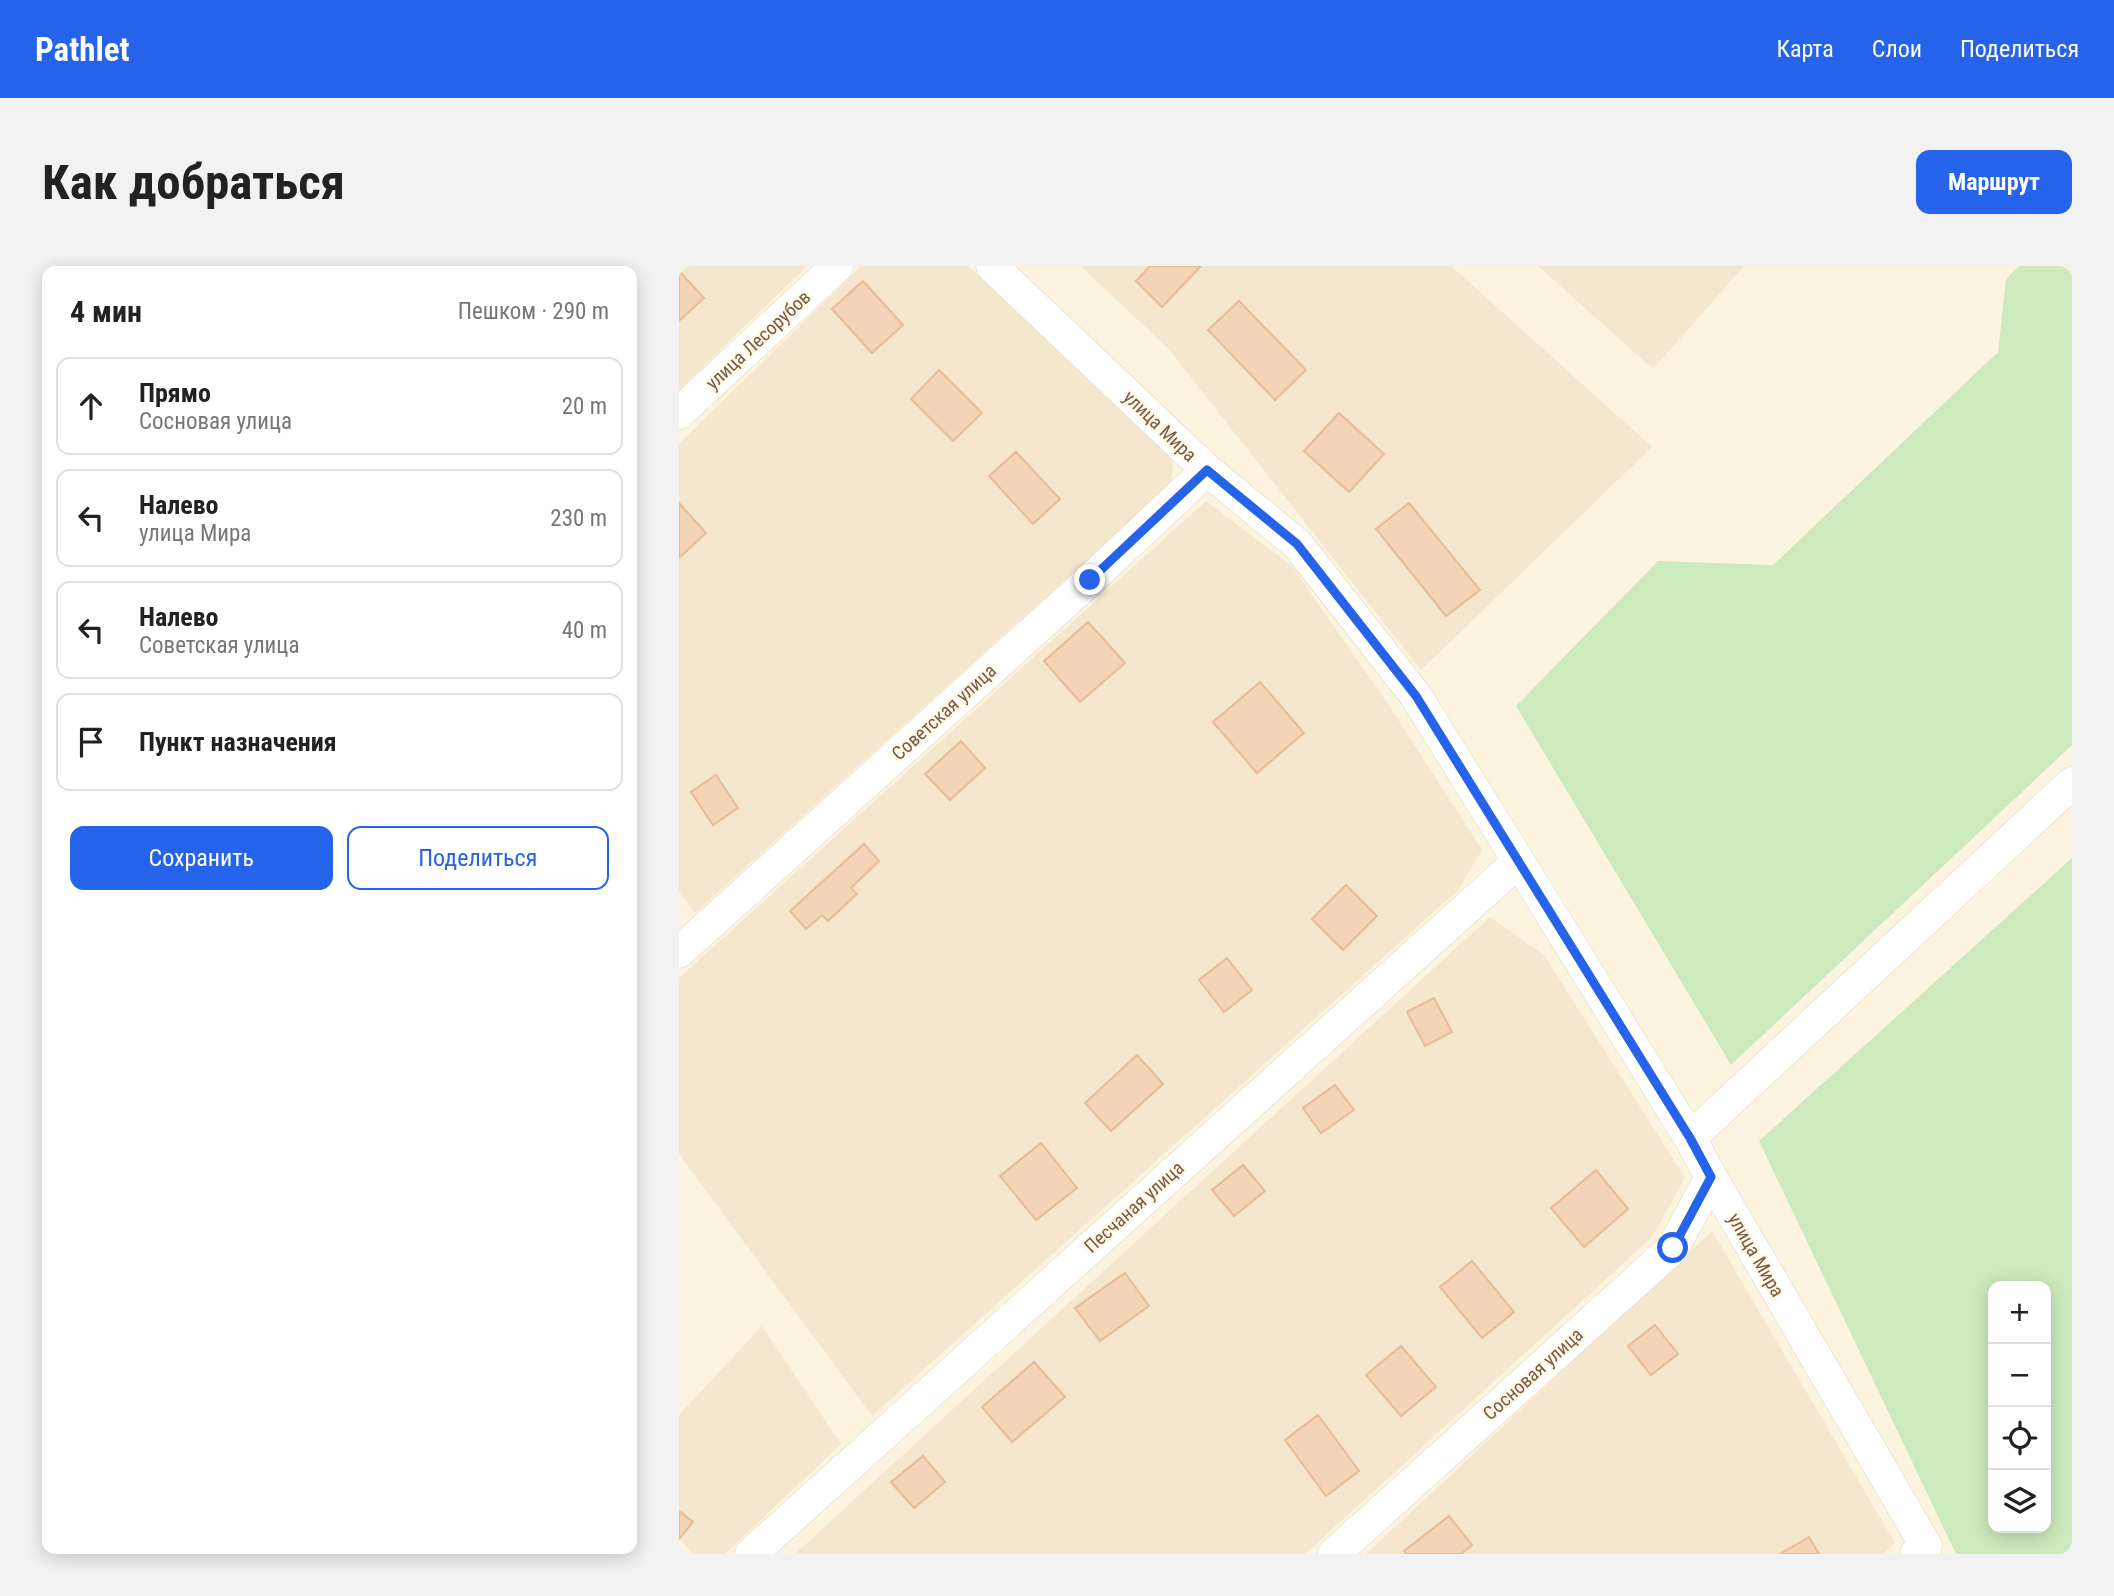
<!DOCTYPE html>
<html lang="ru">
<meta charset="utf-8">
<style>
:root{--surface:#fff;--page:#f2f2f2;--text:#222;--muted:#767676;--line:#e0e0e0;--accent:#2563eb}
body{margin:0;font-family:"Roboto Condensed",sans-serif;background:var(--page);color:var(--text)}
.controls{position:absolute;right:21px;bottom:21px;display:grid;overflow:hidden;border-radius:14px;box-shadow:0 4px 18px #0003}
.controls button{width:63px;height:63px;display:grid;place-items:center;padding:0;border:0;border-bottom:2px solid var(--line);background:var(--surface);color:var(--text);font:35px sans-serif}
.stop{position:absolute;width:21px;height:21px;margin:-16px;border:5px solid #2563eb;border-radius:50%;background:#fff}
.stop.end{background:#2563eb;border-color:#fff;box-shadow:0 2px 7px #0008}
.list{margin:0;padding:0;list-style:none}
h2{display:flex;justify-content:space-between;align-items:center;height:91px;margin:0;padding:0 28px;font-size:30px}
h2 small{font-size:23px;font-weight:400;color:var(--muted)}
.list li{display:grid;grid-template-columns:46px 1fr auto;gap:21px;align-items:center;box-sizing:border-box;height:98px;margin:0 14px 14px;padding:0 14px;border:2px solid var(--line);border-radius:14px}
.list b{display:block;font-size:26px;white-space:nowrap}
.list p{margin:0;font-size:23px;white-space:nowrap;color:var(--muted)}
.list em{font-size:23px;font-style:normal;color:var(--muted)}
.actions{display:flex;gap:14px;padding:21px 28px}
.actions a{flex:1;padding:16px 0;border:2px solid var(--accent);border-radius:14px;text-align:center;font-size:24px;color:var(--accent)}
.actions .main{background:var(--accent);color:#fff}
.icon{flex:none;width:38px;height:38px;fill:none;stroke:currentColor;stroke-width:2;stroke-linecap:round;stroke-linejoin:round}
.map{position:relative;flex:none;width:1393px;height:1288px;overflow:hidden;border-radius:14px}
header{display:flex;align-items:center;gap:42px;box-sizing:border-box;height:98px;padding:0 35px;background:var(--accent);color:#fff}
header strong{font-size:33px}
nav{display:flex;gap:38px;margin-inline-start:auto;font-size:24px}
.intro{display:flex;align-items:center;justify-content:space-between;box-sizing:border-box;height:168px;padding:0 42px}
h1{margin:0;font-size:49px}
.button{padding:18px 32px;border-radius:14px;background:var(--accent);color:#fff;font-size:24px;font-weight:700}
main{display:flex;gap:42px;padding:0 42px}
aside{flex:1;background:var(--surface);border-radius:14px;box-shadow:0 4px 18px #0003}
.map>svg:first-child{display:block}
.residential{fill:#f5e6ce}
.green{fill:#cceabe;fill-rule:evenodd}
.building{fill:#f3d4b6;stroke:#e6bc96;stroke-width:2}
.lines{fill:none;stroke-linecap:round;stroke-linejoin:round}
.minor-casing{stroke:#e1d1bc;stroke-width:33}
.minor{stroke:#fff;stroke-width:32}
.route{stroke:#2563eb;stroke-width:9}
.labels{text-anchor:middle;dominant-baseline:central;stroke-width:5;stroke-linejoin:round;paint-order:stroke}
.street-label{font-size:19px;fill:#745b46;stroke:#fff8e7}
</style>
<header>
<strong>Pathlet</strong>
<nav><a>Карта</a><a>Слои</a><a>Поделиться</a></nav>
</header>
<div class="intro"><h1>Как добраться</h1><a class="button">Маршрут</a></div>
<main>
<aside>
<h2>4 мин<small>Пешком · 290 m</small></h2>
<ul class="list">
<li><svg class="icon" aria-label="ahead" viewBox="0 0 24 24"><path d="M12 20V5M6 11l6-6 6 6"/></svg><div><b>Прямо</b><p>Сосновая улица</p></div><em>20 m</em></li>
<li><svg class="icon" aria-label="left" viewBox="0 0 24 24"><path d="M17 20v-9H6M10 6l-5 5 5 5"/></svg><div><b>Налево</b><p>улица Мира</p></div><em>230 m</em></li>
<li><svg class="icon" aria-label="left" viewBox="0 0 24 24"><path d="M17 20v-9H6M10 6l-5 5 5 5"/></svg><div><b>Налево</b><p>Советская улица</p></div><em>40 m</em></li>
<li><svg class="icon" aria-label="arrive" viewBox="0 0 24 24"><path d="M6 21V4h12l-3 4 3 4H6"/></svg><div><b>Пункт назначения</b></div></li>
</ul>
<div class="actions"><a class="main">Сохранить</a><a>Поделиться</a></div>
</aside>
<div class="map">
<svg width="1393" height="1288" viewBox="0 0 1393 1288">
<rect width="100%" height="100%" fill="#fdf4e0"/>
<path class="residential" d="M0 0H128L0 124Z
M182 0H289L494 195 492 218 16 647 0 626V178Z
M401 0H772L973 181 742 404 488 81Z
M859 0H1065L974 103Z
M527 235 613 300 711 441 803 584 779 624 193 1150 0 888V712Z
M811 651 865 689 1006 912 973 971 626 1288H116Z
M1033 965 1216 1277 1204 1288H687Z
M83 1060 162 1178 46 1288H14L0 1272V1149Z"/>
<path class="green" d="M1340 0H1393V479L1052 799 837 440 979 295 1094 299 1319 86 1327 13Z
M1393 592V1288H1277L1080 875ZM1367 1020V1262H1314V1020Z"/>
<path class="building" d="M471 0H522L483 41 457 15Z
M0 5 25 32 0 55Z
M184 15 224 59 193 87 153 43Z
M560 35 627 104 596 134 529 64Z
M260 104 303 147 274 175 232 133Z
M660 147 705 188 670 226 625 185Z
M337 186 381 233 354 258 310 210Z
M0 237 27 267 0 292Z
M730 237 801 324 767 350 697 263Z
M409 356 446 397 401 436 365 395Z
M581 416 625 467 578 507 534 456Z
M282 475 306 502 271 534 246 508Z
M37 509 59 542 34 559 12 526Z
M185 578 200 595 172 622 178 628 149 655 143 649 127 663 111 645Z
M667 619 698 650 664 684 633 653Z
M548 692 573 724 545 746 520 714Z
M755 732 773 766 746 780 728 746Z
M458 789 484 818 432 865 406 837Z
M656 819 675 844 642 867 624 842Z
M362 877 398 922 357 954 321 910Z
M564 899 586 925 555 950 533 924Z
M917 904 949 943 905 981 872 942Z
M793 995 835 1046 803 1072 761 1021Z
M446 1007 470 1040 421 1075 396 1042Z
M976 1059 999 1088 972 1109 949 1080Z
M722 1080 757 1121 722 1150 687 1109Z
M355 1096 386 1131 333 1176 303 1141Z
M639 1149 680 1205 647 1230 606 1174Z
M244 1190 266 1216 235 1242 212 1216Z
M0 1245 14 1256 0 1273Z
M770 1250 793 1279 782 1288H727L725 1285Z
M1130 1271 1140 1288H1101Z"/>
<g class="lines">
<g class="minor-casing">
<path id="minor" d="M313 0 528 204 618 278 737 430 1011 872 1032 911 1247 1280 1237 1288
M0 147 158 0
M0 686 411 314 528 204
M1011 872 1393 517
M72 1288 839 596
M655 1288 994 982 1032 911"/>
</g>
<use href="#minor" class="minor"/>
</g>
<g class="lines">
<path class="route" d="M411 314 528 204 618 278 737 430 1011 872 1032 911 994 982"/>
</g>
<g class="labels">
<g class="street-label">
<text transform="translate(79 74) rotate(-43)">улица Лесорубов</text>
<text transform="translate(481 160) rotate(44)">улица Мира</text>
<text transform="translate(265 446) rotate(-42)">Советская улица</text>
<text transform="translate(455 941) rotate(-42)">Песчаная улица</text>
<text transform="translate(1077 989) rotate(60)">улица Мира</text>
<text transform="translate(854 1108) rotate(-42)">Сосновая улица</text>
</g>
</g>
</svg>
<div class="controls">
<button>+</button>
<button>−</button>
<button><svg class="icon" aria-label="locate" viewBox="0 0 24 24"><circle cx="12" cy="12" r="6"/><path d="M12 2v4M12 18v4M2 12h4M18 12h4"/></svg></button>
<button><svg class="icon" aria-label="layers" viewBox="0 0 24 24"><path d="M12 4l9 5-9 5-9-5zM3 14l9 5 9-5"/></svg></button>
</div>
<div class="stop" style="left:994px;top:982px"></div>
<div class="stop end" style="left:411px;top:314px"></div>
</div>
</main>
